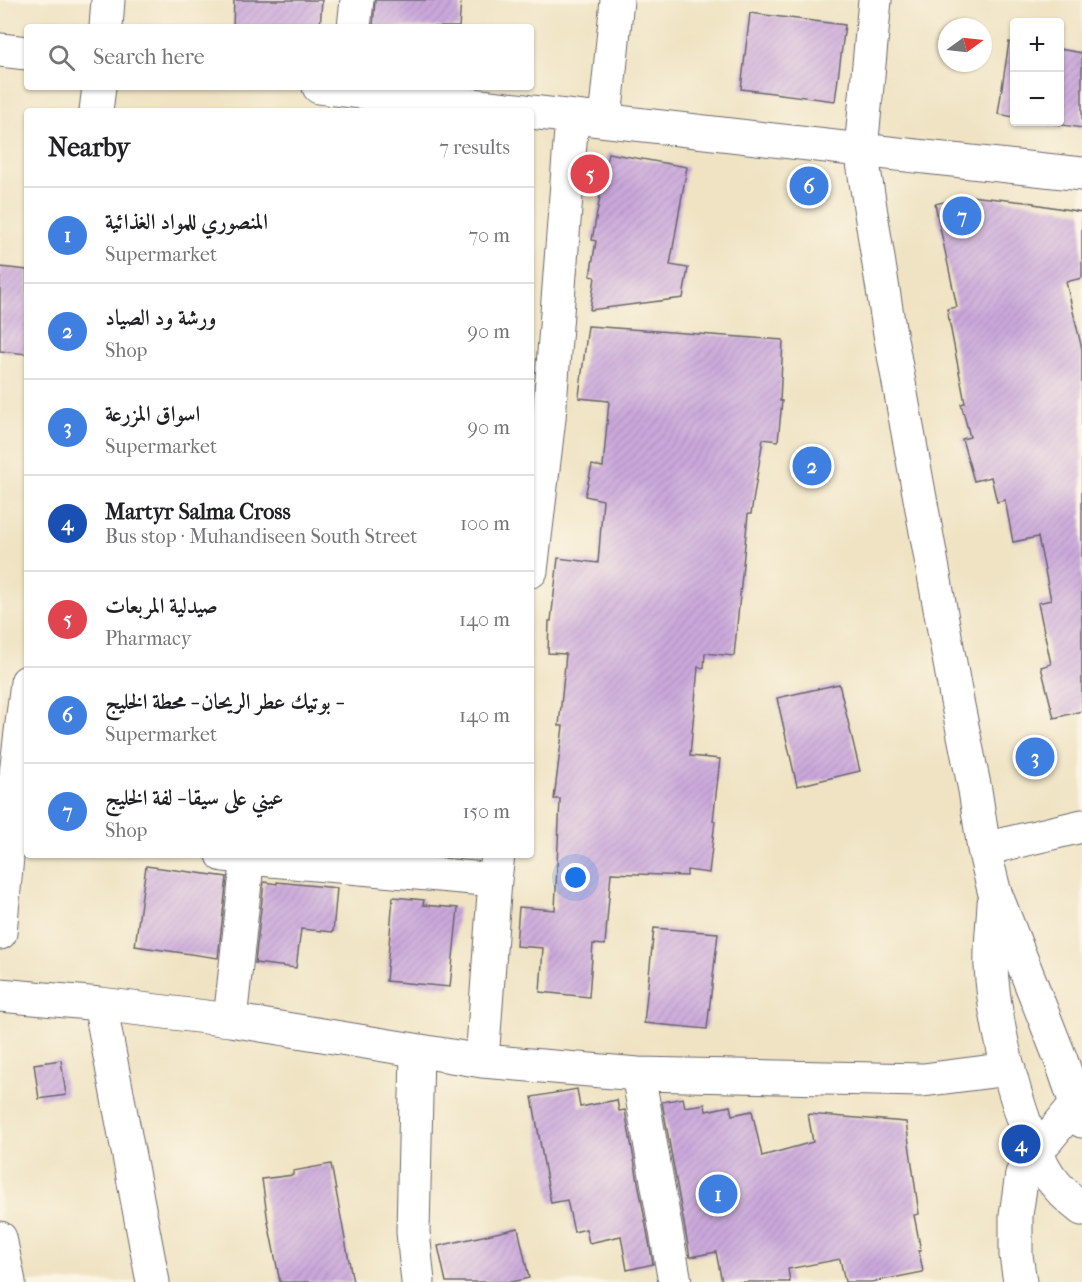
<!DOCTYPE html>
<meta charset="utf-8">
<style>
:root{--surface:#fff;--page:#f2f2f2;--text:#202124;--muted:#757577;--line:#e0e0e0;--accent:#0f766e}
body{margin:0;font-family:"IM FELL French Canon",Amiri,serif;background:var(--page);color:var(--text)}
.controls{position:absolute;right:18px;top:18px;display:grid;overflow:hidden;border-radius:6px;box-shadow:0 2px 4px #0004}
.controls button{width:54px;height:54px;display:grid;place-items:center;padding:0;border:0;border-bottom:2px solid var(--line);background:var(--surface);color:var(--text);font:30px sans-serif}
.compass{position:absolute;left:938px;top:18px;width:54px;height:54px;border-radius:50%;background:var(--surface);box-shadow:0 2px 4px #0004;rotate:75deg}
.you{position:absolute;left:576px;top:878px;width:21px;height:21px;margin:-15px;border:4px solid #fff;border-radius:50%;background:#1a73e8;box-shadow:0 0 0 9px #1a73e833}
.badge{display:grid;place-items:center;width:39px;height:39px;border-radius:50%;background:var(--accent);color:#fff;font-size:20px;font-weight:700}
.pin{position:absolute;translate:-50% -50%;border:3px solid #fff;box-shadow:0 2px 6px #0006}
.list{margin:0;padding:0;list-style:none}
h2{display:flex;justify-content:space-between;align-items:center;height:78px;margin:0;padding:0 24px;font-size:26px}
h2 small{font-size:20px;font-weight:400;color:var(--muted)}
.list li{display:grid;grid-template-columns:39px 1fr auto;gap:18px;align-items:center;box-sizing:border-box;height:96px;padding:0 24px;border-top:2px solid var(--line)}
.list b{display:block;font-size:22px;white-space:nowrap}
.list p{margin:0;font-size:20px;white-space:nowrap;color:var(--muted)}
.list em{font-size:20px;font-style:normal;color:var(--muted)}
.icon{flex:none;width:33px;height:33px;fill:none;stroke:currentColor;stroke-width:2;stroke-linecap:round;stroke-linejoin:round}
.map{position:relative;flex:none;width:1082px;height:1282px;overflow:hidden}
.search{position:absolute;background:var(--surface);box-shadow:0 2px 4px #0004;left:24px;top:24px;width:510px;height:66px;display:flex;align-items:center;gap:15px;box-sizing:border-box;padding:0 21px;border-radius:6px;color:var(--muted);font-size:22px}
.panel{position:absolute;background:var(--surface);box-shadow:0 2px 4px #0004;left:24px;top:108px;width:510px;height:750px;border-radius:6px}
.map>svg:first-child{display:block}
.building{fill:url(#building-hatch)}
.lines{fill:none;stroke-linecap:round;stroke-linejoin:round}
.minor-casing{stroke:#6a666b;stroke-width:35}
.highway-casing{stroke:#6a666b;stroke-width:35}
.minor{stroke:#fff;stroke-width:33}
.highway{stroke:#fff;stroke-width:33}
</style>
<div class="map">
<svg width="1082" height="1282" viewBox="0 0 1082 1282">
<defs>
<pattern id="building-hatch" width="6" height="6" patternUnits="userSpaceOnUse" patternTransform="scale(1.5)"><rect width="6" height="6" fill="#caa8db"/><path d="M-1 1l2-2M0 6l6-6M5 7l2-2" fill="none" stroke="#ad90bd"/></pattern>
</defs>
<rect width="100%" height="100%" fill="#fcf5e5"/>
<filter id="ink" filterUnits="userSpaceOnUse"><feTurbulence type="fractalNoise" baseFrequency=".0167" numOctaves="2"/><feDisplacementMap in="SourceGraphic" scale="12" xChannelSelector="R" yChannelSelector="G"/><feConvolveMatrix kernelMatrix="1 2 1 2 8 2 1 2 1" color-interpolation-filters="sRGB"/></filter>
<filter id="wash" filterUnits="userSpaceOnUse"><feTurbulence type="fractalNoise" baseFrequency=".008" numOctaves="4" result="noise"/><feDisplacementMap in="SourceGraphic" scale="24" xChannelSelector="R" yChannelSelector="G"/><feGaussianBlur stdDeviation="1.35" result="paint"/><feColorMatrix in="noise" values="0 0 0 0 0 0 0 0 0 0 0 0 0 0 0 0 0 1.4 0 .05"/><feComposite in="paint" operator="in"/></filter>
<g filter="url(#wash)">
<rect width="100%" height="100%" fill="#efe3c3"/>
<g id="blocks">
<path class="building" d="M234 0H322L320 27H233Z
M375 0H461L459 27H373Z
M750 13 845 25 835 101 741 89Z
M1009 42 1014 43V117L998 114Z
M1059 49 1082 53V128L1042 122H1059Z
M608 153 687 167 670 265 688 268 683 298 590 310 595 277 590 276 596 241 592 240Z
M970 196 1034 203V204L1082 212V278L1066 282 1082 349V711L1054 718 1041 667 1051 664 1038 603 1051 600 1038 537 1013 542 1005 500 997 502 991 477 974 481 962 439 970 437 961 404 965 403 947 309 957 307 935 204Z
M0 267 27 270V354L0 351Z
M588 326 783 340 780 401H782L778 441 763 439 751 514H748L734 656 705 653 704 668 698 667 690 756 720 759 713 821H715L709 873 687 870V876L611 873 605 945 593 944 589 997 540 992 543 948 516 946 519 907 555 910 560 799H554L563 726H559L566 654 548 653 549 621H551L558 558 598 563 603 500 585 496 592 465 603 467 609 401 579 398V396Z
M839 684 860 771 797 786 777 698Z
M146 866 227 877 218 958 135 946Z
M264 882 277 884V882L337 888 333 932 301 929 296 968 255 963Z
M393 897 424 900 423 905 458 908 450 987 386 981Z
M654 928 718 933 707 1029 644 1023Z
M61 1060 66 1095 39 1099 34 1064Z
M577 1089 580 1107 617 1100 619 1111 625 1110 653 1264 627 1270 621 1236 589 1243 586 1229 574 1232 567 1200 551 1203 532 1097Z
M683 1098 685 1107 705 1104 706 1111 730 1106 732 1115 752 1111 762 1156 813 1142 808 1114 906 1122 919 1214 914 1215 921 1251H919L923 1272 872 1282H845L840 1259 788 1269 790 1282H722L716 1252 690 1257 662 1102Z
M331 1164 353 1282H280L268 1222 262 1179 293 1175V1171Z
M518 1228 529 1278 512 1282H446L438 1246Z"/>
</g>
</g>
<g filter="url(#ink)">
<use href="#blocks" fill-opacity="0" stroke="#6a666b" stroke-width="1.5"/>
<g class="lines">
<g class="minor-casing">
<path id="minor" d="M875 0 861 150 889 328 956 696 975 790 984 849 994 890 1061 1060 1082 1121
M106 27 108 0
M354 27 357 0
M0 50 27 53
M319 87 525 111
M96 111 99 87
M531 112 861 150 1082 174
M605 120 617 0
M531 571 549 418 572 117
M984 849 1082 826
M223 855 247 858 495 880
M994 903C993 924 990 946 991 967 994 1020 1010 1082 1028 1132 1034 1147 1040 1163 1050 1177 1059 1189 1070 1200 1082 1209
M0 933 10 824 27 682
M0 995 100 1004 230 1020 482 1061 638 1074 923 1080 1009 1069
M100 1004 153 1282
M230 1020 248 855
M417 1051 413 1232 418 1282
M482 1061 495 880 498 855
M638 1074 675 1282
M0 1238 9 1282"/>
</g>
<g class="highway-casing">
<path id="highway" d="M1020 1282 1016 1255V1215L1022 1174 1036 1153 1077 1103 1082 1100"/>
</g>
<use href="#minor" class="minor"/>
<use href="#highway" class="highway"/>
</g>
</g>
</svg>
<div class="controls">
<button>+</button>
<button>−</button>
</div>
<svg class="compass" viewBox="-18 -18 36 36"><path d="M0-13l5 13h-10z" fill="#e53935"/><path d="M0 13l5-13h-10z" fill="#757577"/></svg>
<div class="you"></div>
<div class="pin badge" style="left:718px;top:1194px;background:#3f7fe0">1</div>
<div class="pin badge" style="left:812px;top:466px;background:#3f7fe0">2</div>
<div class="pin badge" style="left:1035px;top:757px;background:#3f7fe0">3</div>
<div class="pin badge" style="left:1021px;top:1144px;background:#1a4fb4">4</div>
<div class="pin badge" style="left:590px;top:174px;background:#e0444e">5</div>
<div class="pin badge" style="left:809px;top:186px;background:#3f7fe0">6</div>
<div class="pin badge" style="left:962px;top:216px;background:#3f7fe0">7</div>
<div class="search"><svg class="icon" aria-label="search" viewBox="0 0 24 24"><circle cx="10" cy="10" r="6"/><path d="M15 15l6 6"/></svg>Search here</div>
<section class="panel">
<h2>Nearby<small>7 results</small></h2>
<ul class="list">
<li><span class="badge" style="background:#3f7fe0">1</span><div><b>المنصوري للمواد الغذائية</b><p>Supermarket</p></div><em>70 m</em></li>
<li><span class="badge" style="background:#3f7fe0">2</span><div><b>ورشة ود الصياد</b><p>Shop</p></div><em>90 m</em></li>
<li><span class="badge" style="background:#3f7fe0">3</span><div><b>اسواق المزرعة</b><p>Supermarket</p></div><em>90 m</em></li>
<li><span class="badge" style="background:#1a4fb4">4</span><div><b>Martyr Salma Cross</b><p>Bus stop · Muhandiseen South Street</p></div><em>100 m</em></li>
<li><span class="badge" style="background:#e0444e">5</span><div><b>صيدلية المربعات</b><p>Pharmacy</p></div><em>140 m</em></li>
<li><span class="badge" style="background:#3f7fe0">6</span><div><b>بوتيك عطر الريحان - محطة الخليج -</b><p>Supermarket</p></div><em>140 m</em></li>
<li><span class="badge" style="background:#3f7fe0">7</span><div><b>عيني على سيقا - لفة الخليج</b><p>Shop</p></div><em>150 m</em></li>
</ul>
</section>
</div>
